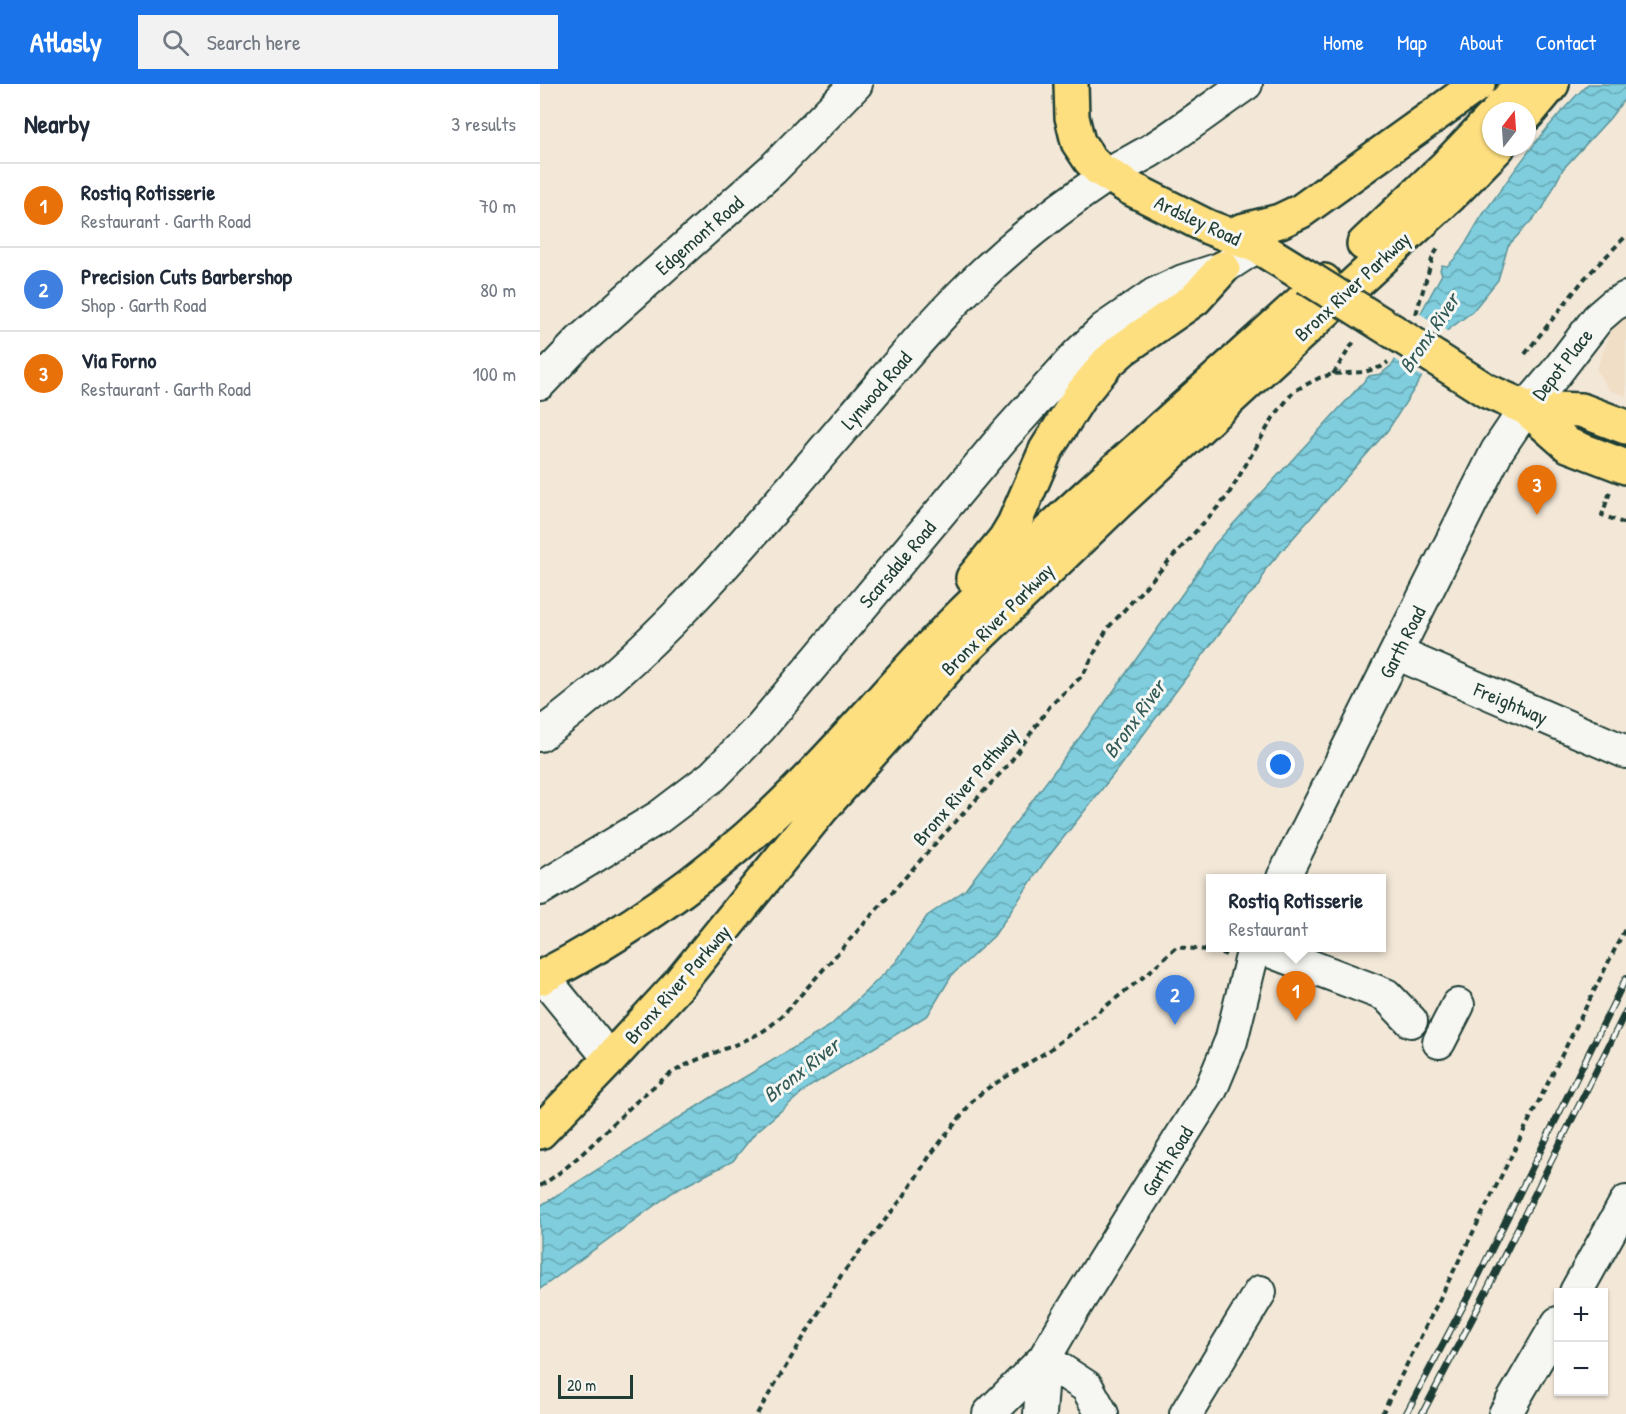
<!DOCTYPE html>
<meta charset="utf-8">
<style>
:root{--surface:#fff;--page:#f2f2f3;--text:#1f2937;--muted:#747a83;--line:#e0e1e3;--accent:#1a73e8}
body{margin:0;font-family:"Patrick Hand",sans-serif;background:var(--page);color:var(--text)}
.controls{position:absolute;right:18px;bottom:18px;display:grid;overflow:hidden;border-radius:0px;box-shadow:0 2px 4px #0004}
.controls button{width:54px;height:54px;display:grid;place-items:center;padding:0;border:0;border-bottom:2px solid var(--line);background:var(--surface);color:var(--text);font:30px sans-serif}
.compass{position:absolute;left:942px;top:18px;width:54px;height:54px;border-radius:50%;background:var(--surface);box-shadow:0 2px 4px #0004;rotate:17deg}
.scale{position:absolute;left:18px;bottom:15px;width:75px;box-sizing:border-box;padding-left:6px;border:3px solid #1f3d34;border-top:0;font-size:16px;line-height:21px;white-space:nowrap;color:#1f3d34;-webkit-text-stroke:4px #f6f6f2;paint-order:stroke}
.you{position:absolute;left:741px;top:681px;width:21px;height:21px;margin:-15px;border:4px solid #fff;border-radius:50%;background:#1a73e8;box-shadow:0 0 0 9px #1a73e833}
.badge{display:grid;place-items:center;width:39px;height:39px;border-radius:50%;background:var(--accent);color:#fff;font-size:20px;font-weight:700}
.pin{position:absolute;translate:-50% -50px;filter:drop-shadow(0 2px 3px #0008)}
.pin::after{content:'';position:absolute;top:32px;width:21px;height:18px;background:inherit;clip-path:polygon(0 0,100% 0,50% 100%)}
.popup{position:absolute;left:666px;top:790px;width:180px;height:78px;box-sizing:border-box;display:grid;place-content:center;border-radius:0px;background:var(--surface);filter:drop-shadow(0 2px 4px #0005);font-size:20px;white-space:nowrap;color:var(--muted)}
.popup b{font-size:22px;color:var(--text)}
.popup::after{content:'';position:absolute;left:50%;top:100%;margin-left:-12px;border:12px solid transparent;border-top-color:var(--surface)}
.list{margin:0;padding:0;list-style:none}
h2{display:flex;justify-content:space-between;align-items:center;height:78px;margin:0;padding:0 24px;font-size:26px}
h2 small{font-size:20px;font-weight:400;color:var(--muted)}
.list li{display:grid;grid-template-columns:39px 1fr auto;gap:18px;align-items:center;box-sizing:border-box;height:84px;padding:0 24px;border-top:2px solid var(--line)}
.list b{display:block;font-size:22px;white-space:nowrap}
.list p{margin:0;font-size:20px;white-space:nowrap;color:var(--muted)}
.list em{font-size:20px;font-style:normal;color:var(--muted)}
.icon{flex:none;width:33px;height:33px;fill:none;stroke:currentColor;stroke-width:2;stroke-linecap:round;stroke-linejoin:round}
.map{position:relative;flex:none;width:1086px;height:1330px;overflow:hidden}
header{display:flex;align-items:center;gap:36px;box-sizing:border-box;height:84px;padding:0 30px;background:var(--accent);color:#fff}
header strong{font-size:28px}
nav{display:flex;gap:33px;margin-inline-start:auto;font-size:21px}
.search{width:420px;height:54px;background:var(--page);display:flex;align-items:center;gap:15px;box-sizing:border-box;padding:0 21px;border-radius:0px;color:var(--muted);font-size:22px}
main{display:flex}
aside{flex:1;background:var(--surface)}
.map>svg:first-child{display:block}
.built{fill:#f1dec6}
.water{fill:url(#water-waves);stroke:#599399;stroke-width:1.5}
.pier{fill:#f3e8d8}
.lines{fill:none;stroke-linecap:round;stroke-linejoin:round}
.minor-casing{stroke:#1f3d34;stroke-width:36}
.major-casing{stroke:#1f3d34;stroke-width:38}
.highway-casing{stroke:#1f3d34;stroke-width:38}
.path{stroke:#1f3d34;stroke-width:4;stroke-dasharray:6 4.5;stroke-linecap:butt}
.minor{stroke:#f6f6f2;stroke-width:32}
.major{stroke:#fedf80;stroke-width:33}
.highway{stroke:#fedf80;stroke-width:33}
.rail-casing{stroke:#1f3d34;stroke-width:7}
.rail{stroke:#f6f6f2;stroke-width:4.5;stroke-dasharray:14;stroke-linecap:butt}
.major-bridge-casing{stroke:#1f3d34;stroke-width:38;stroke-linecap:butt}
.major-bridge{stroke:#fedf80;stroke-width:33}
.labels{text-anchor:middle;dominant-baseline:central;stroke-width:6;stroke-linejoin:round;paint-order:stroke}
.street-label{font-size:20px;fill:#1f3d34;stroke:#f6f6f2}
.water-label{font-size:21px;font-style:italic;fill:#325a56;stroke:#f6f6f2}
</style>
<header>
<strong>Atlasly</strong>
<div class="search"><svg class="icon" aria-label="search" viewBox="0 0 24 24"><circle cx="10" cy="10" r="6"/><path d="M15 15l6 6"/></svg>Search here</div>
<nav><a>Home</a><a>Map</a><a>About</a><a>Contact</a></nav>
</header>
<main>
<aside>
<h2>Nearby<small>3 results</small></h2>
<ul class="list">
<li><span class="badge" style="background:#e8710a">1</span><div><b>Rostiq Rotisserie</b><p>Restaurant · Garth Road</p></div><em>70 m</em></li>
<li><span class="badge" style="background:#3f7fe0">2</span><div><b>Precision Cuts Barbershop</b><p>Shop · Garth Road</p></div><em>80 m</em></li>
<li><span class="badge" style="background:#e8710a">3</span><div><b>Via Forno</b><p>Restaurant · Garth Road</p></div><em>100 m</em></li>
</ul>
</aside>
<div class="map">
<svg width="1086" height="1330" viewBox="0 0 1086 1330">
<defs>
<pattern id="water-waves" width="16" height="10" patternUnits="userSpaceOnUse" patternTransform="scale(1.5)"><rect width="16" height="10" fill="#7fcddd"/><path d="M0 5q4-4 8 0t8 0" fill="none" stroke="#67a8b4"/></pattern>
</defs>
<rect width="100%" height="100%" fill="#f3e8d8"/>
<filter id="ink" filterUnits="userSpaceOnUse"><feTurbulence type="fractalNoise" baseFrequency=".0167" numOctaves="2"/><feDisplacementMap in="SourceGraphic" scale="12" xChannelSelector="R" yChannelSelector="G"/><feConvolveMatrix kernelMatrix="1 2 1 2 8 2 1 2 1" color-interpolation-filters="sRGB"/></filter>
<g filter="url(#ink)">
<path class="built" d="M1086 234V312L1069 306 1056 286 1075 238Z"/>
<path class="water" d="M1048 0H1086V13L1070 34 1023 85 1003 124 968 162 958 196 932 228 904 249 880 296 848 346 725 486 720 501 706 514 573 691 505 777 454 852 412 891 388 931 269 1003 215 1049 193 1077 133 1108 0 1205V1122L183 1006 290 942 356 878 387 832 425 806 558 629 657 489 674 461 829 292 841 290 853 280 902 190 900 186 902 181 907 182C923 169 932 146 944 129 976 84 1008 38 1048 0Z"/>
<path class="pier" d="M879 229 910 249 906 251 884 294 853 274Z"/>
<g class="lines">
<g class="minor-casing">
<path id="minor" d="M0 299 40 257 233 85 316 0
M856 569 1086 668
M0 651C120 564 213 449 309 337 349 291 388 243 432 200 473 160 520 123 568 91 582 82 596 75 610 67 643 46 674 22 706 0
M743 794 957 367 986 324 1015 290 1058 234 1073 221 1086 214
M0 805 119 733 173 692 220 644 465 351 537 271 564 245 615 210 643 197 683 184 717 162
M722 864 846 911 871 937
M3 893 70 975
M899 958 918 921
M1036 1208 1086 1118
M504 1275 547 1303 562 1330
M449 1330 504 1275 528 1234 671 1005 691 957 714 864
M500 1330 504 1275
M646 1330 720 1208
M965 1330 1018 1239"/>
</g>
<g class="major-casing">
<path id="major" d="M531 0 532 33 538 58 550 76 559 85 590 104 668 143 717 162 767 193
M897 275 947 307 986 324 1041 326 1086 343
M986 324 1028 361 1086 383"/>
</g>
<g class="highway-casing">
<path id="highway" d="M958 27 982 0
M987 30 1012 0
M701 147 740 137 761 127 938 0
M824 160 906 82 951 35
M433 494 465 455 474 440 506 366 540 312 567 279 583 265 655 215 683 184
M0 894C84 851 164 795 233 730 300 667 357 594 422 530 539 415 663 308 784 197
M0 1048 70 975 138 901 282 724 413 577 577 419 911 111 958 63"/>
</g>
<path class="path" d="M876 230 893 172 899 163
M985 270 1045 194 1086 152
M793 290 815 256
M1070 408 1062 431 1086 440
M0 1102C49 1072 82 1024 129 991 155 973 188 966 216 951 225 947 234 939 242 932L394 761 469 680 510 622 543 591 567 545 687 413 733 334 754 307 779 294 793 290 824 288 841 283 848 278
M217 1330 302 1190 364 1112 391 1070 435 1014 448 1004 508 967 606 891 636 863 676 867 686 871
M842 1330 1086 843"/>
<use href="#minor" class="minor"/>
<use href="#major" class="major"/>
<use href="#highway" class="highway"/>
<g class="rail-casing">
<path id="rail" d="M866 1330 929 1211 1086 894
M882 1330 941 1218 1086 927"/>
</g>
<use href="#rail" class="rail"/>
<g class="major-bridge-casing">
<path id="major-bridge" d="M767 193 897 275"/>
</g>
<use href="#major-bridge" class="major-bridge"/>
</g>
</g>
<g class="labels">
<g class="street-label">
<text transform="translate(658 136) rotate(25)">Ardsley Road</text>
<text transform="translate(159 151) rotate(-41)">Edgemont Road</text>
<text transform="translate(812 202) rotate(-43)">Bronx River Parkway</text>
<text transform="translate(1022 280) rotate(-52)">Depot Place</text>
<text transform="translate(336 306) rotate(-49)">Lynwood Road</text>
<text transform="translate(357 480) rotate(-50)">Scarsdale Road</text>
<text transform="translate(457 535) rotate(-45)">Bronx River Parkway</text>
<text transform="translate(862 558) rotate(-63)">Garth Road</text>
<text transform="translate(971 619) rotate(23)">Freightway</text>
<text transform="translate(425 702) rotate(-49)">Bronx River Pathway</text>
<text transform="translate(137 900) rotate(-49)">Bronx River Parkway</text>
<text transform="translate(627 1077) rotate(-58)">Garth Road</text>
</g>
<g class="water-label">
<text transform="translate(889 249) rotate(-56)">Bronx River</text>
<text transform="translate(594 635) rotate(-54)">Bronx River</text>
<text transform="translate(261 986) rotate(-38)">Bronx River</text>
</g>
</g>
</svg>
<div class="controls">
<button>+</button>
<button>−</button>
</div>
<svg class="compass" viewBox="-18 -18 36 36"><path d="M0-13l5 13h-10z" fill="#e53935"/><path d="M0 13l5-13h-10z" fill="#747a83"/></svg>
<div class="scale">20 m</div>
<div class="you"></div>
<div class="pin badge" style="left:756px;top:937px;background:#e8710a">1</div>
<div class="popup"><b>Rostiq Rotisserie</b>Restaurant</div>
<div class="pin badge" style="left:635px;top:941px;background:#3f7fe0">2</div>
<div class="pin badge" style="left:997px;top:431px;background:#e8710a">3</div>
</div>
</main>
